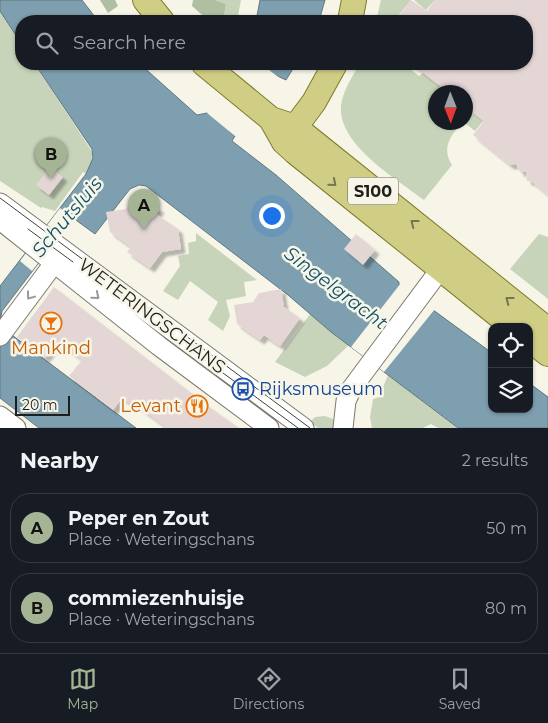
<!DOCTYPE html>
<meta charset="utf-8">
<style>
:root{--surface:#171b24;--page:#20242c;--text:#f1f3f6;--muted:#9ea1a6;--line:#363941;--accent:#a4b495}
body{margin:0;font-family:Montserrat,sans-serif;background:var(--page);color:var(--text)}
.controls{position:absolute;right:15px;bottom:15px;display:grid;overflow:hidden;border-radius:10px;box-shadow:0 1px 4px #0004}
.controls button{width:45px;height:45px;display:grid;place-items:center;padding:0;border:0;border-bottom:1px solid var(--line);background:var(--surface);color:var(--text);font:25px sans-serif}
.compass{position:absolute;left:428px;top:85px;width:45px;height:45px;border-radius:50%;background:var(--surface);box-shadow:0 1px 4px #0004;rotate:179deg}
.scale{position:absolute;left:15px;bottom:12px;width:55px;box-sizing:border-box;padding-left:5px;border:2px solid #1f1e1a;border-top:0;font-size:14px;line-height:18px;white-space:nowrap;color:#1f1e1a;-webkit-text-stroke:4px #f7f5e8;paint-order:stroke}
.you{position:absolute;left:271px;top:215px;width:18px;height:18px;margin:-12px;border:4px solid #fff;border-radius:50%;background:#1a73e8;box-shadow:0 0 0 8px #1a73e833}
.badge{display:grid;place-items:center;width:32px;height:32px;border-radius:50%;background:var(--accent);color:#111;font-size:16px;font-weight:700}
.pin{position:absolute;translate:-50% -41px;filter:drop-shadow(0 1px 2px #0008)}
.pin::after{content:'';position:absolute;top:26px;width:18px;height:15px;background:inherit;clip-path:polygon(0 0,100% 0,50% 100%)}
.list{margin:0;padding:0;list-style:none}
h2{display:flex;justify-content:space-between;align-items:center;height:65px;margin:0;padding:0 20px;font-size:21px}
h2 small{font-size:16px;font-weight:400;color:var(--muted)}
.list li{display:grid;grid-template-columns:32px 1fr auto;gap:15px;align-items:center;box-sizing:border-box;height:70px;margin:0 10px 10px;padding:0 10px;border:1px solid var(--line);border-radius:20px}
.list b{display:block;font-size:19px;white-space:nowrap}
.list p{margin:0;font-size:16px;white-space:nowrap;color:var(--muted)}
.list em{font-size:16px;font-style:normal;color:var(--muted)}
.icon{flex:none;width:28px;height:28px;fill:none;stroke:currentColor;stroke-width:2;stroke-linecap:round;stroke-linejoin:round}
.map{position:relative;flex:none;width:548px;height:428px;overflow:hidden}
.search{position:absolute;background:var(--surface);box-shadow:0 1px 4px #0004;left:15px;right:15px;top:15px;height:55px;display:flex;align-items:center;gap:12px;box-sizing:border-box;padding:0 18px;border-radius:20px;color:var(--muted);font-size:19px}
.sheet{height:225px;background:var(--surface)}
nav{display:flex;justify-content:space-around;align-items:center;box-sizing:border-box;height:70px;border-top:1px solid var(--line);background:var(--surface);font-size:14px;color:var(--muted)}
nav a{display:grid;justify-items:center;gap:2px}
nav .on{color:var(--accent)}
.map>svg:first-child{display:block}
.green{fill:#c8d4ba}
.forest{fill:#b0bea1}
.water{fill:#7e9faf;stroke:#627882}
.pier{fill:#f7f5e8}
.building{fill:#e5d6d6;filter:url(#shadow)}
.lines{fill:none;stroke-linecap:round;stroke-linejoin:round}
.minor-casing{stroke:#7d7b70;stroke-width:21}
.major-casing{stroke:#7e7a2a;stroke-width:26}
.minor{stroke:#fff;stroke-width:19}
.major{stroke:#d0cd85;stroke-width:24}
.tram{stroke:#41403b;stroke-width:1}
.oneway{stroke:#787650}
.oneway2{stroke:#9a9a98}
.labels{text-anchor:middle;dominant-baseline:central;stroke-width:5;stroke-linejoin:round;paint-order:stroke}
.shield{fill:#f7f5e8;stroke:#605e58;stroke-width:1}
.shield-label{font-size:16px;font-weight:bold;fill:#1f1e1a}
.street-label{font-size:18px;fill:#1f1e1a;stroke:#f7f5e8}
.food-label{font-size:18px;fill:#c56008;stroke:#f7f5e8}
.transit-label{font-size:18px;fill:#164399;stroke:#f7f5e8;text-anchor:start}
.water-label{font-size:19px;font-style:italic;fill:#0f5169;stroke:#f7f5e8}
</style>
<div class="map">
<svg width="548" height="428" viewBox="0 0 548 428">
<defs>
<filter id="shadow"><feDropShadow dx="4.5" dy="4.5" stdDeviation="1" flood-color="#0004"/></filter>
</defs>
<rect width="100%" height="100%" fill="#f7f5e8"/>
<path class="green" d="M215 0H241L237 21H232L224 15 226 4Z
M381 0H411L399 15 401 18 398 21H376Z
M414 0H435L426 10Z
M0 11 21 43V64H35L93 153 92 163 86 174 83 172 55 211 42 207 41 208 0 181Z
M359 64H404L419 76 423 73 447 92H436V122L461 123C451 136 441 148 452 165L424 200C397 179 338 145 341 106 343 90 352 78 359 64Z
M466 107 483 121 475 131 465 123Z
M196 233 257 280 244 282 246 296 226 300 230 316 223 331 208 320 218 302 190 281 178 300 163 291 180 266 178 256 189 254 188 243 196 241Z
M539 234 548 237V299L510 269Z
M310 314 349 345 327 366 305 377 275 362Z
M388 375 457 428H438L431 424 423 428H372L370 417 373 399 379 397Z
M325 416 333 419 337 428H318L310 422 315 417Z"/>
<path class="forest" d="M100 0H115L118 6 108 13Z
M193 0H215L226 4 224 15 232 21H209L192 6Z"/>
<path class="water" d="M0 0H82L98 21H21V43L0 11Z
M260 0H325L319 21H256Z
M35 64H140L197 115 207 113 210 115 251 64H296L286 80 275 75 229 131 235 136 232 141 276 175 399 282V285L492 353V409H529V383L548 397V428H458L331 332 288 295 146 186 139 185 130 189 95 234 73 218 2 311 0 322V286L86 174 93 158 92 149Z
M0 326 136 428H39L0 398Z"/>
<path class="pier" d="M248 64H261L281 79 279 81 276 79 233 129 232 131 236 134 235 136 207 113 211 111Z
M60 208 73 218 32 271 20 261Z
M401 283 435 309 384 372 351 347Z"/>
<path class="building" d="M411 0 427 11 435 0H548V195L531 181H527L526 172H520L516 164 510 165 473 135 484 121 466 106V92H448L412 64H527V21H406L399 16Z
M50 167 63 177 49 195 36 185Z
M137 193 160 209 156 214 178 229 181 249 162 252 150 268 127 252 131 247 110 232 106 212 126 209Z
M356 234 375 250 363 265 344 249Z
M54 287 208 406 239 428H167L130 401 129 403 122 398 113 410 69 376 82 360 58 342 45 358 17 337Z
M281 289 284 307 300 318 280 346 264 335 260 340 237 324 234 305 253 302 259 293Z"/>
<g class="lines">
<g class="minor-casing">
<path id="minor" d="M0 203 304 428
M0 220 159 346 269 428
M0 336 55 262
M0 416 16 428
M343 428 346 401 352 388 448 259"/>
</g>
<g class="major-casing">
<path id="major" d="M145 0 162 21
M350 21 354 0
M204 64 271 119 284 142 295 152 513 327
M271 119 295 127 548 330
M287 138 314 102 335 64
M529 339 548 354"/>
</g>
<use href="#minor" class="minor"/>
<use href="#major" class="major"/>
<path class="tram" d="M0 198 310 428
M28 229 73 262
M193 351 298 428"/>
</g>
<defs><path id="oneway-chevron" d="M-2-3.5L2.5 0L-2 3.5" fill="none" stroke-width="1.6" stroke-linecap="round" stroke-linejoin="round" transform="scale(1.25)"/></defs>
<g class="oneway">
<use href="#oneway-chevron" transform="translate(333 183) rotate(40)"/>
<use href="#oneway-chevron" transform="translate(414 223) rotate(-142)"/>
<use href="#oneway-chevron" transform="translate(509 300) rotate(-142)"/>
</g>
<g class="oneway2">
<use href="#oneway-chevron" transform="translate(30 296) rotate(127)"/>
<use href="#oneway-chevron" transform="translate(96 296) rotate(40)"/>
</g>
<defs>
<g id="bar-ring" transform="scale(1.125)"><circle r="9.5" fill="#f7f5e8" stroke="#e8710a" stroke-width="1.5"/><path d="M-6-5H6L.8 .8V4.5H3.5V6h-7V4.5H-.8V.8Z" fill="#e8710a"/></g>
<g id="bus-ring" transform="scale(1.125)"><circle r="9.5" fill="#f7f5e8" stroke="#1a4fb4" stroke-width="1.5"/><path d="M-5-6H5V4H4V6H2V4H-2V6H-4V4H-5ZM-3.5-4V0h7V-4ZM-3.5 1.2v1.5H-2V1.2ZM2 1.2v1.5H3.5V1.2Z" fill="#1a4fb4"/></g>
<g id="restaurant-ring" transform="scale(1.125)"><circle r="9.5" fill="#f7f5e8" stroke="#e8710a" stroke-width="1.5"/><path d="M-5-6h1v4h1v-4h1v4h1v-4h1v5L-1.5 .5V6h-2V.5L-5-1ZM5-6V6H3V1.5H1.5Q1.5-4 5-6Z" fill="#e8710a"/></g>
</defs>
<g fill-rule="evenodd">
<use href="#bar-ring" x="51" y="323"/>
<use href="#bus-ring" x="243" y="389"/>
<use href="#restaurant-ring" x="197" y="406"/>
</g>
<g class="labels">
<rect class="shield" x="348" y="177.5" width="50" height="27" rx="4"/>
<g class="shield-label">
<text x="373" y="191">S100</text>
</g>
<g class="street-label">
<text transform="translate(152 316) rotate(37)">WETERINGSCHANS</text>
</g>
<g class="food-label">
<text x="51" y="348">Mankind</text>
<text x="181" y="406" text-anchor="end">Levant</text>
</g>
<g class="transit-label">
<text x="259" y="389">Rijksmuseum</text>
</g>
<g class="water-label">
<text transform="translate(67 217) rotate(-50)">Schutsluis</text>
<text transform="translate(336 288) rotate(37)">Singelgracht</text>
</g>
</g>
</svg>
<div class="controls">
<button><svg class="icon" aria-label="locate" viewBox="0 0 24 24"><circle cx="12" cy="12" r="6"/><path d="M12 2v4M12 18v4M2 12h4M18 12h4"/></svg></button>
<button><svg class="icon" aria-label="layers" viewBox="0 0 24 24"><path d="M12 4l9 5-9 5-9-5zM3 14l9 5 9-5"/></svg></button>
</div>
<svg class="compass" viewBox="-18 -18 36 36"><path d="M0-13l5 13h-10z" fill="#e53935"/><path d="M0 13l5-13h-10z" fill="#9ea1a6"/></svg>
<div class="scale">20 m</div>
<div class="you"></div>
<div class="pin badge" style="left:144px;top:230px">A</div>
<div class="pin badge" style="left:51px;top:179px">B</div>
<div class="search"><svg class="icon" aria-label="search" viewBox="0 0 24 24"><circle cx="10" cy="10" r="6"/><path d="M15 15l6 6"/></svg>Search here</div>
</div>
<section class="sheet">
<h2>Nearby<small>2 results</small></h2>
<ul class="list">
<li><span class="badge">A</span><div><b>Peper en Zout</b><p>Place · Weteringschans</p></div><em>50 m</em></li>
<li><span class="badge">B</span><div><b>commiezenhuisje</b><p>Place · Weteringschans</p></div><em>80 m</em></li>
</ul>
</section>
<nav>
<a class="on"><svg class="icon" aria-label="map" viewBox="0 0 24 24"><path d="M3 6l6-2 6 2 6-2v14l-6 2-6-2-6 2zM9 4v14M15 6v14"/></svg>Map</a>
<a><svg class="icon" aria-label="directions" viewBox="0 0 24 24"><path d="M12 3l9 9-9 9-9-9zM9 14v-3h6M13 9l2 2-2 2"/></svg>Directions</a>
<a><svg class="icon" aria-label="saved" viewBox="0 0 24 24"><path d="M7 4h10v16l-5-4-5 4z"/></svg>Saved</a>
</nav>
